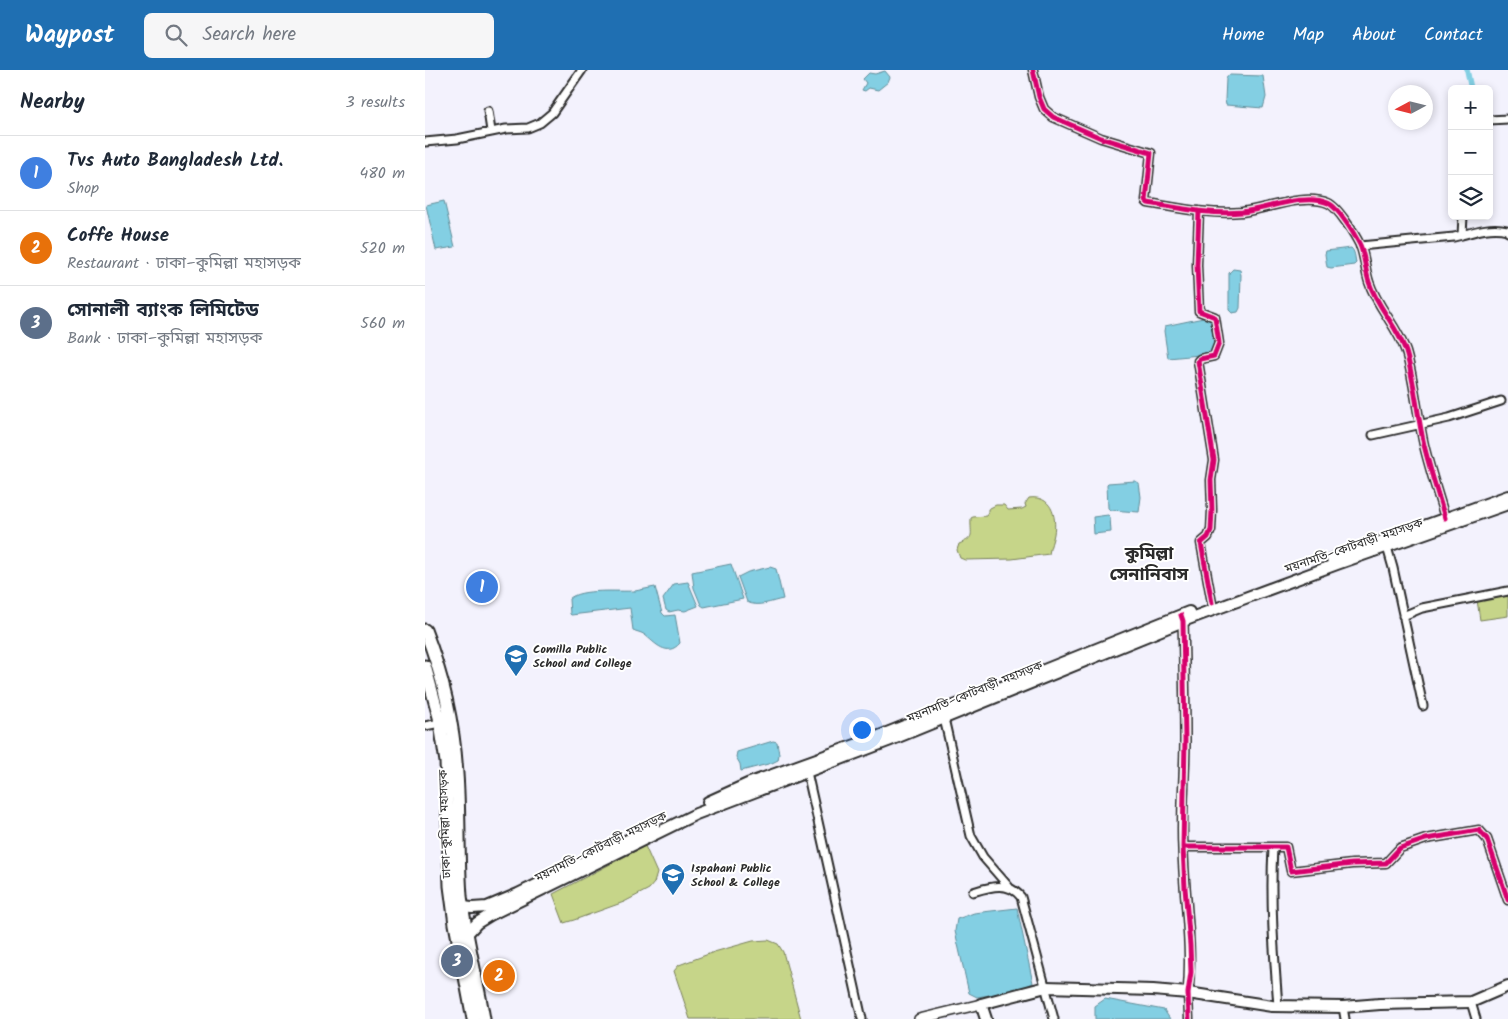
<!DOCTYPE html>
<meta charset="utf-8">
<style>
:root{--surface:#fff;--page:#f6f6f7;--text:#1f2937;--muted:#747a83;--line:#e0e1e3;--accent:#1f6fb2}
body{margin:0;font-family:Kalam,"Noto Sans Bengali",sans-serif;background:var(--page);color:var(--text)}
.controls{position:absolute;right:15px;top:15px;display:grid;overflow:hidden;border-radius:8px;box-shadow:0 2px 8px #0003}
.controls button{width:45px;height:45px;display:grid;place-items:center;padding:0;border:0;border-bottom:1px solid var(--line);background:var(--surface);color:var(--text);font:25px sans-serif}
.compass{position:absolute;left:963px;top:15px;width:45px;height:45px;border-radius:50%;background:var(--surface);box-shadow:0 2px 8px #0003;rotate:263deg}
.you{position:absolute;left:436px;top:659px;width:18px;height:18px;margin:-12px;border:4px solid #fff;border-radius:50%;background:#1a73e8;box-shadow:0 0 0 8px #1a73e833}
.badge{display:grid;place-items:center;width:32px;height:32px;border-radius:50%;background:var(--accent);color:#fff;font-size:16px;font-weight:700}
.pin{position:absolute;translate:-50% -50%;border:2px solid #fff;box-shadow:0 1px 5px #0006}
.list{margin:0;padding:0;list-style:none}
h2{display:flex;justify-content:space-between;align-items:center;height:65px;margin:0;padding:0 20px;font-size:21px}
h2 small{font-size:16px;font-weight:400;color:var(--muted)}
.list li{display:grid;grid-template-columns:32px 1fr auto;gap:15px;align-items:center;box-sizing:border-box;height:75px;padding:0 20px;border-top:1px solid var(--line)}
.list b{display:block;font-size:19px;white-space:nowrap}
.list p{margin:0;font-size:16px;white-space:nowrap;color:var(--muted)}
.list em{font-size:16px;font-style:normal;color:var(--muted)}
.icon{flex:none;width:28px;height:28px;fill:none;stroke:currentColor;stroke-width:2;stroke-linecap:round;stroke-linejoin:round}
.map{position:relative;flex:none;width:1083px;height:949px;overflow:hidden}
header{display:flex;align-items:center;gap:30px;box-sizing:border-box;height:70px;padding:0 25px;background:var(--accent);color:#fff}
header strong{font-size:24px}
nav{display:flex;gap:28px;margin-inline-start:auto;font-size:18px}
.search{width:350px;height:45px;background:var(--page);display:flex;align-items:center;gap:12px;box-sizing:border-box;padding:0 18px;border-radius:8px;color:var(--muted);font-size:19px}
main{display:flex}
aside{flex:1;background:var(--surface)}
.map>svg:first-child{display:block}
.green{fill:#c6d589;stroke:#78805a}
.water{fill:#83cfe3;stroke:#608d99}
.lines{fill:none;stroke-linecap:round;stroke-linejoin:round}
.canal{stroke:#83cfe3;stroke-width:5.5}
.minor-casing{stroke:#2b2b2b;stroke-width:11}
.tertiary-casing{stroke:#2b2b2b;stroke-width:12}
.secondary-casing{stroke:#2b2b2b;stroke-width:14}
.trunk-casing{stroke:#2b2b2b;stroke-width:15}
.minor{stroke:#fff;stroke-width:7}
.tertiary{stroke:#fff;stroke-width:9}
.secondary{stroke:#fff;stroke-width:10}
.trunk{stroke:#fff;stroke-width:11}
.cycleway-casing{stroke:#fff;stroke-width:8}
.cycleway{stroke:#d6006c;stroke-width:5}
.labels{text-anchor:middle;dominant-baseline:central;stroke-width:4;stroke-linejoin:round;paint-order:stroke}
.street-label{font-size:12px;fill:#2b2b2b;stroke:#fff}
.poi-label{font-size:12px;font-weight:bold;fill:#2b2b2b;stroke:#fff;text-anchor:start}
.district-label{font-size:18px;font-weight:bold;fill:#2b2b2b;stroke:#fff}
</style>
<header>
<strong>Waypost</strong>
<div class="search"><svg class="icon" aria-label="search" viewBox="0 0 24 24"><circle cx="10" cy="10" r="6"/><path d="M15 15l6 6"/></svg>Search here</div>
<nav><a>Home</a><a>Map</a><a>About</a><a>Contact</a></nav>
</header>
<main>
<aside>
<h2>Nearby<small>3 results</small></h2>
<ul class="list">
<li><span class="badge" style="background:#3f7fe0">1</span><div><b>Tvs Auto Bangladesh Ltd.</b><p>Shop</p></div><em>480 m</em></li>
<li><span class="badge" style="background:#e8710a">2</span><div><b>Coffe House</b><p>Restaurant · ঢাকা–কুমিল্লা মহাসড়ক</p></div><em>520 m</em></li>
<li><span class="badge" style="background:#5c6f8a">3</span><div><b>সোনালী ব্যাংক লিমিটেড</b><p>Bank · ঢাকা–কুমিল্লা মহাসড়ক</p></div><em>560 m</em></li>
</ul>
</aside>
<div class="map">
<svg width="1083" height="949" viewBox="0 0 1083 949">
<rect width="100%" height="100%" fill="#f3f2fd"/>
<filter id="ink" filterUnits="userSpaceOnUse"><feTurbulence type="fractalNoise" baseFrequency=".02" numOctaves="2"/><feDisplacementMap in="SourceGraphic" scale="10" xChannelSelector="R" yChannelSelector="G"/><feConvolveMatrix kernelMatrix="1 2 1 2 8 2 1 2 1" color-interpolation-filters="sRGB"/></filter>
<g filter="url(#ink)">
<path class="green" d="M604 428C626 425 632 445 629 464 628 470 625 477 624 484L587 489 540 490 535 488 532 480 534 474C551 467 545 466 546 448L548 447 561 446 563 443V439L571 435H579L583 440 597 439 601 437 600 434Z
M1083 526V546L1055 550 1052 530Z
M220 776 232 803 229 813 224 819 199 832 149 850 139 853 128 824Z
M343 870 353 874 358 882 376 949H265L249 901 254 895 289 882 328 871Z"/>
<path class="water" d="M460 1 465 7 463 12 453 20 444 18 440 21 437 20 441 13 438 9 444 3 450 4Z
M805 5 838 6 841 27 838 38 801 35 800 30 801 9 802 6Z
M19 131 30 177 11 180 1 135Z
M926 178C930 181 930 188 931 193L929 195 906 198 902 197 900 184 901 181Z
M808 199 815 200 816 205 815 238 813 242 807 243 804 240V203Z
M783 247 787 249 788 252 789 281 785 284 743 288 739 261 740 256Z
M710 411 714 413 716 427 714 442 685 440 683 438 682 414 683 413Z
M683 445 685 447 686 462 669 464 668 447Z
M306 494 318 529 279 537 276 535 269 518 267 502Z
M345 497 351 499 358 529C347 531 333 538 322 532L313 507 323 502Z
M263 512 273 536 260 541 253 540 244 542 241 540 238 529 249 514Z
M230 517 237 543 240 546 250 545 255 573C242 588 230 573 220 565 216 562 212 562 208 560L205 538 146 545 145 544 144 529C155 518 194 522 210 521 217 520 223 518 230 517Z
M348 671 352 672 354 684 353 690 347 693 316 701 315 694 311 687 312 682Z
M592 838 608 913 591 921 552 927 544 923 530 861 532 849 549 843Z
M680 929 739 940 745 949H670V936Z"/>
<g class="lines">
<path class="canal" d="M1042 0 1046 19"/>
<g class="minor-casing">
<path id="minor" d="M608 0 614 27 619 39 628 47 676 68 726 83 721 131 723 133C754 138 785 145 817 142 842 139 879 123 903 133 913 137 930 165 935 175 940 186 940 200 944 212 952 237 973 257 981 282 990 313 992 344 999 375 1005 400 1013 424 1020 448
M63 41 66 61
M1064 50 1083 49
M0 72 32 69 81 59 103 58 115 53 127 43 157 0
M774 141 772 195 774 241 790 247 794 273 789 286 775 289 773 291 789 390 786 410 787 440 786 460 783 467 776 473 787 533
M1037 165C1051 161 1067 156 1082 160L1083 162
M935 176 1029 167 1037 165 1038 146
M948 365 1024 348 1076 331
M962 477 968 498 998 636
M978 546 997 538 1083 521
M518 644 546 766 558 787 584 817
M0 656 15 653
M382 702 437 949
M758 777H861L866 801 927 794 961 793 975 778 1001 769 1054 760 1062 769 1083 830
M848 777C845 831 849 883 853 936
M548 822C565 817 583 811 596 827L629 949
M763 923 764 949
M1046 932 1051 949
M918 937 920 949"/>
</g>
<g class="tertiary-casing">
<path id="tertiary" d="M756 545 758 551C759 590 760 630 760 669 760 706 756 743 758 779 759 828 768 875 763 923
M494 949 556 934"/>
</g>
<g class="secondary-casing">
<path id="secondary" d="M907 489 1083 426
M283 732 325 713 447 669 764 542
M38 837 47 838 62 837 93 824 229 757
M42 864 52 853 65 845 271 744 463 671 758 551 912 494 1083 434
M561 949 556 934 621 917 728 920 763 923 847 936 918 937 955 934 1046 932 1083 916"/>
</g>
<g class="trunk-casing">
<path id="trunk" d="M0 560C18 606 29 655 32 704 35 745 33 785 36 826 41 867 52 908 59 949
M0 596 14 647 21 692 25 816 30 854 48 949"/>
</g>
<use href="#minor" class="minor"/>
<use href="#tertiary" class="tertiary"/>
<use href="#secondary" class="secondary"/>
<use href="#trunk" class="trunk"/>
<g class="cycleway-casing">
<path id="cycleway" d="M608 0 614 27 619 39 628 47 676 68 726 83 721 131 723 133C754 138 785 145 817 142 842 139 879 123 903 133 913 137 930 165 935 175 940 186 940 200 944 212 952 237 973 257 981 282 990 313 992 344 999 375 1005 400 1013 424 1020 448
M774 141 772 195 774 241 790 247 794 273 789 286 775 289 773 291 789 390 786 410 787 440 786 460 783 467 776 473 787 533
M756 545 758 551 760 670 758 777 760 818 765 875 766 902 763 923 764 949
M758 777H861L866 801 927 794 961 793 975 778 1001 769 1054 760 1062 769 1083 830"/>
</g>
<use href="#cycleway" class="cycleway"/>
</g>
</g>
<defs>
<g id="school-pin" transform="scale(1.25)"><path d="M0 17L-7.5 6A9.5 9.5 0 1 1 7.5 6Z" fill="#1f6fb2" stroke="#fff"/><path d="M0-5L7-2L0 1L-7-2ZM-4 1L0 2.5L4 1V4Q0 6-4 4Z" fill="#fff"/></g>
</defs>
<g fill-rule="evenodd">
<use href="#school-pin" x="91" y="586"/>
<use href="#school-pin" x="248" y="805"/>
</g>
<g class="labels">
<g class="street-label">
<text transform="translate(929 476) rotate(-19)">ময়নামতি–কোটবাড়ী মহাসড়ক</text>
<text transform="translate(550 622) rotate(-22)">ময়নামতি–কোটবাড়ী মহাসড়ক</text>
<text transform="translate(20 754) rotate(-92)">ঢাকা–কুমিল্লা মহাসড়ক</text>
<text transform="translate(176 777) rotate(-26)">ময়নামতি–কোটবাড়ী মহাসড়ক</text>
</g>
<g class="poi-label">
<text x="108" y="579">Comilla Public<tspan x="108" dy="14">School and College</tspan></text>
<text x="266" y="798">Ispahani Public<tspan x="266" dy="14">School &amp; College</tspan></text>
</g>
<g class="district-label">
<text x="724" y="484">কুমিল্লা<tspan x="724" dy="21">সেনানিবাস</tspan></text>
</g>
</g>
</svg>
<div class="controls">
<button>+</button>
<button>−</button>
<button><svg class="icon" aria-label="layers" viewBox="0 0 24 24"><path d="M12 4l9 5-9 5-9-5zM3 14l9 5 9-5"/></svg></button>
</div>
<svg class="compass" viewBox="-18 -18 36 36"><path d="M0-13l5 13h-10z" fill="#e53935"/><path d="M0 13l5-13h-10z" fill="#747a83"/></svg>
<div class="you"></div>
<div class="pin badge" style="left:57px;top:517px;background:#3f7fe0">1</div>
<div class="pin badge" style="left:74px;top:906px;background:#e8710a">2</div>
<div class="pin badge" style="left:32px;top:891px;background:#5c6f8a">3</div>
</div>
</main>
